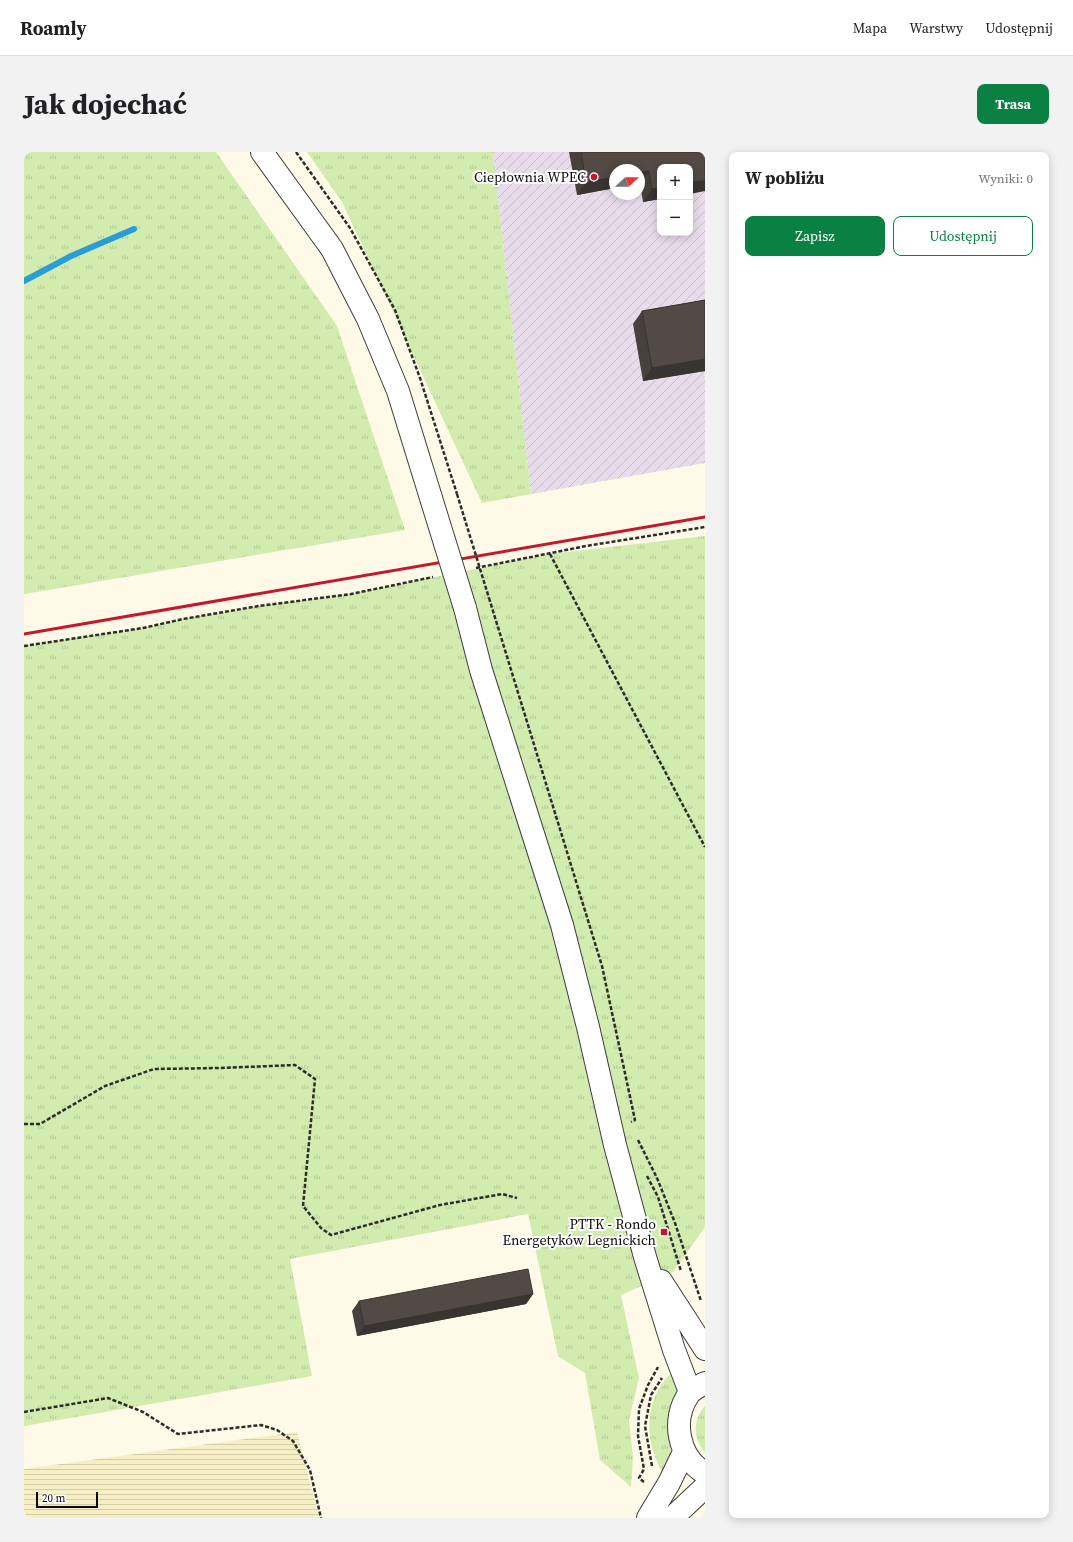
<!DOCTYPE html>
<html lang="pl">
<meta charset="utf-8">
<style>
:root{--surface:#fff;--page:#f2f2f2;--text:#202124;--muted:#757577;--line:#e0e0e0;--accent:#0b8043}
body{margin:0;font-family:"Source Serif 4",serif;background:var(--page);color:var(--text)}
.controls{position:absolute;right:12px;top:12px;display:grid;overflow:hidden;border-radius:8px;box-shadow:0 2px 10px #0003}
.controls button{width:36px;height:36px;display:grid;place-items:center;padding:0;border:0;border-bottom:1px solid var(--line);background:var(--surface);color:var(--text);font:20px sans-serif}
.compass{position:absolute;left:585px;top:12px;width:36px;height:36px;border-radius:50%;background:var(--surface);box-shadow:0 2px 10px #0003;rotate:68deg}
.scale{position:absolute;left:12px;bottom:10px;width:62px;box-sizing:border-box;padding-left:4px;border:2px solid #0a0a0a;border-top:0;font-size:11px;line-height:14px;white-space:nowrap;color:#0a0a0a;-webkit-text-stroke:3px #fff;paint-order:stroke}
.list{margin:0;padding:0;list-style:none}
h2{display:flex;justify-content:space-between;align-items:center;height:52px;margin:0;padding:0 16px;font-size:17px}
h2 small{font-size:13px;font-weight:400;color:var(--muted)}
.actions{display:flex;gap:8px;padding:12px 16px}
.actions a{flex:1;padding:9px 0;border:1px solid var(--accent);border-radius:8px;text-align:center;font-size:14px;color:var(--accent)}
.actions .main{background:var(--accent);color:#fff}
.map{position:relative;flex:none;width:681px;height:1366px;overflow:hidden;border-radius:8px}
header{display:flex;align-items:center;gap:24px;box-sizing:border-box;height:56px;padding:0 20px;background:var(--surface);border-bottom:1px solid var(--line)}
header strong{font-size:19px}
nav{display:flex;gap:22px;margin-inline-start:auto;font-size:14px}
.intro{display:flex;align-items:center;justify-content:space-between;box-sizing:border-box;height:96px;padding:0 24px}
h1{margin:0;font-size:28px}
.button{padding:10px 18px;border-radius:8px;background:var(--accent);color:#fff;font-size:14px;font-weight:700}
main{display:flex;gap:24px;padding:0 24px}
aside{flex:1;background:var(--surface);border-radius:8px;box-shadow:0 2px 10px #0003}
.map>svg:first-child{display:block}
.industrial{fill:url(#industrial-furrows);fill-rule:evenodd}
.farmland{fill:url(#farmland-rules)}
.grass{fill:url(#grass-tufts)}
.lines{fill:none;stroke-linecap:round;stroke-linejoin:round}
.stream{stroke:#2a9cd6;stroke-width:6}
.tertiary-casing{stroke:#3d3d3d;stroke-width:24}
.path{stroke:#2c2c2c;stroke-width:2.5;stroke-dasharray:4 2;stroke-linecap:butt}
.tertiary{stroke:#fff;stroke-width:22}
.rail{stroke:#c21a2c;stroke-width:3}
.tertiary-bridge-casing{stroke:#3d3d3d;stroke-width:24;stroke-linecap:butt}
.path-bridge{stroke:#2c2c2c;stroke-width:2.5;stroke-dasharray:4 2;stroke-linecap:butt}
.tertiary-bridge{stroke:#fff;stroke-width:22}
.wall{fill:#47403c}
.shaded-wall{fill:#3a3431}
.building{fill:#534a46;stroke:#3a3431}
.poi-dot{fill:#c21a2c;stroke:#fff;stroke-width:1.5}
.labels{text-anchor:middle;dominant-baseline:central;stroke-width:4;stroke-linejoin:round;paint-order:stroke}
.poi-label{font-size:14px;fill:#0a0a0a;stroke:#fff;text-anchor:end}
</style>
<header>
<strong>Roamly</strong>
<nav><a>Mapa</a><a>Warstwy</a><a>Udostępnij</a></nav>
</header>
<div class="intro"><h1>Jak dojechać</h1><a class="button">Trasa</a></div>
<main>
<div class="map">
<svg width="681" height="1366" viewBox="0 0 681 1366">
<defs>
<pattern id="industrial-furrows" width="10" height="10" patternUnits="userSpaceOnUse"><rect width="10" height="10" fill="#e8dcea"/><path d="M-1 1l2-2M0 10L10 0M9 11l2-2" fill="none" stroke="#c6bbc7"/></pattern>
<pattern id="farmland-rules" width="6" height="5" patternUnits="userSpaceOnUse"><rect width="6" height="5" fill="#f6efc5"/><path d="M0 2.5h6" fill="none" stroke="#d2cca8"/></pattern>
<pattern id="grass-tufts" width="24" height="20" patternUnits="userSpaceOnUse"><rect width="24" height="20" fill="#d2ebaf"/><path d="M3 7l-1-3M5 7V3M7 7l1-3M15 17l-1-3M17 17v-4M19 17l1-3" fill="none" stroke="#b3c895"/></pattern>
</defs>
<rect width="100%" height="100%" fill="#fff9e7"/>
<path class="industrial" d="M469 0H681V311L507 342ZM636 15H666V81H636ZM591 18H615V42H591Z"/>
<path class="farmland" d="M273 1280 295 1366H0V1317Z"/>
<path class="grass" d="M0 0H192L313 174 381 378 0 442Z
M283 0H469L507 342 458 351 318 50Z
M681 384V1075L649 1120 597 1143 615 1226 605 1268 609 1305 607 1335 576 1308 561 1221 534 1204 504 1062 266 1107 288 1224 0 1274V494L119 476 159 467 235 454 327 442 526 402Z
M651 1218 656 1230 652 1244 645 1260 644 1274 647 1301 638 1321C633 1309 627 1297 626 1285 623 1259 631 1234 651 1218Z
M681 1254V1300C668 1287 669 1267 681 1254Z"/>
<g class="lines">
<path class="stream" d="M0 129 47 104 110 77"/>
<g class="tertiary-casing">
<path id="tertiary" d="M238 0 308 97 344 167 374 239 407 346
M441 456 457 518 538 773 564 875 591 993 621 1105 650 1198 666 1240
M637 1129 681 1197
M681 1231C676 1234 669 1237 665 1242 647 1267 654 1306 681 1321
M624 1366 645 1331 660 1300
M648 1366 681 1335"/>
</g>
<path class="path" d="M272 0 326 76 371 158 396 226 433 342
M526 402 681 695
M452 416 562 394 681 375
M465 446 578 814 611 968 607 970
M0 494 119 476 159 467 235 454 327 442 409 425
M0 972H16L81 934 130 917 197 916 271 913 291 927 279 1054 297 1076 307 1083 416 1053 478 1042 493 1046
M614 988 633 1026 651 1071 677 1149
M623 1024 634 1045 657 1119
M0 1260 84 1246 119 1260 154 1282 237 1273 253 1278 269 1289 286 1318 297 1366
M628 1314 621 1274 627 1243 638 1226
M620 1330 615 1326 620 1317 614 1284 615 1257 624 1233 634 1215"/>
<use href="#tertiary" class="tertiary"/>
<path class="rail" d="M0 482 681 365"/>
<g class="tertiary-bridge-casing">
<path id="tertiary-bridge" d="M407 346 441 456"/>
</g>
<path class="path-bridge" d="M433 342 465 446"/>
<use href="#tertiary-bridge" class="tertiary-bridge"/>
</g>
<path class="wall" d="M545 0H681L636 47 619 50 616 32 591 18V36L553 43Z
M681 148V219L619 229 609 172 618 159Z
M509 1142 502 1152 333 1184 328 1159 335 1149Z"/>
<path class="shaded-wall" d="M625 19 616 32H615V20Z
M591 25V36L553 43 562 30Z
M681 28V39L666 42V30Z
M636 36V47L619 50 628 37Z
M681 207V219L619 229 628 216Z
M509 1142 502 1152 333 1184 340 1174Z"/>
<path class="building" d="M557 0H681V28L666 30V15H636V36L628 37 625 19 615 20V18H591V25L562 30Z
M681 148V207L628 216 618 159Z
M504 1117 509 1142 340 1174 335 1149Z"/>
<g class="poi-dot">
<circle cx="570" cy="25" r="4"/>
<rect x="636" y="1076" width="8" height="8" rx="2"/>
</g>
<g class="labels">
<g class="poi-label">
<text x="562" y="25">Ciepłownia WPEC</text>
<text x="632" y="1072">PTTK - Rondo<tspan x="632" dy="16">Energetyków Legnickich</tspan></text>
</g>
</g>
</svg>
<div class="controls">
<button>+</button>
<button>−</button>
</div>
<svg class="compass" viewBox="-18 -18 36 36"><path d="M0-13l5 13h-10z" fill="#e53935"/><path d="M0 13l5-13h-10z" fill="#757577"/></svg>
<div class="scale">20 m</div>
</div>
<aside>
<h2>W pobliżu<small>Wyniki: 0</small></h2>
<ul class="list">
</ul>
<div class="actions"><a class="main">Zapisz</a><a>Udostępnij</a></div>
</aside>
</main>
